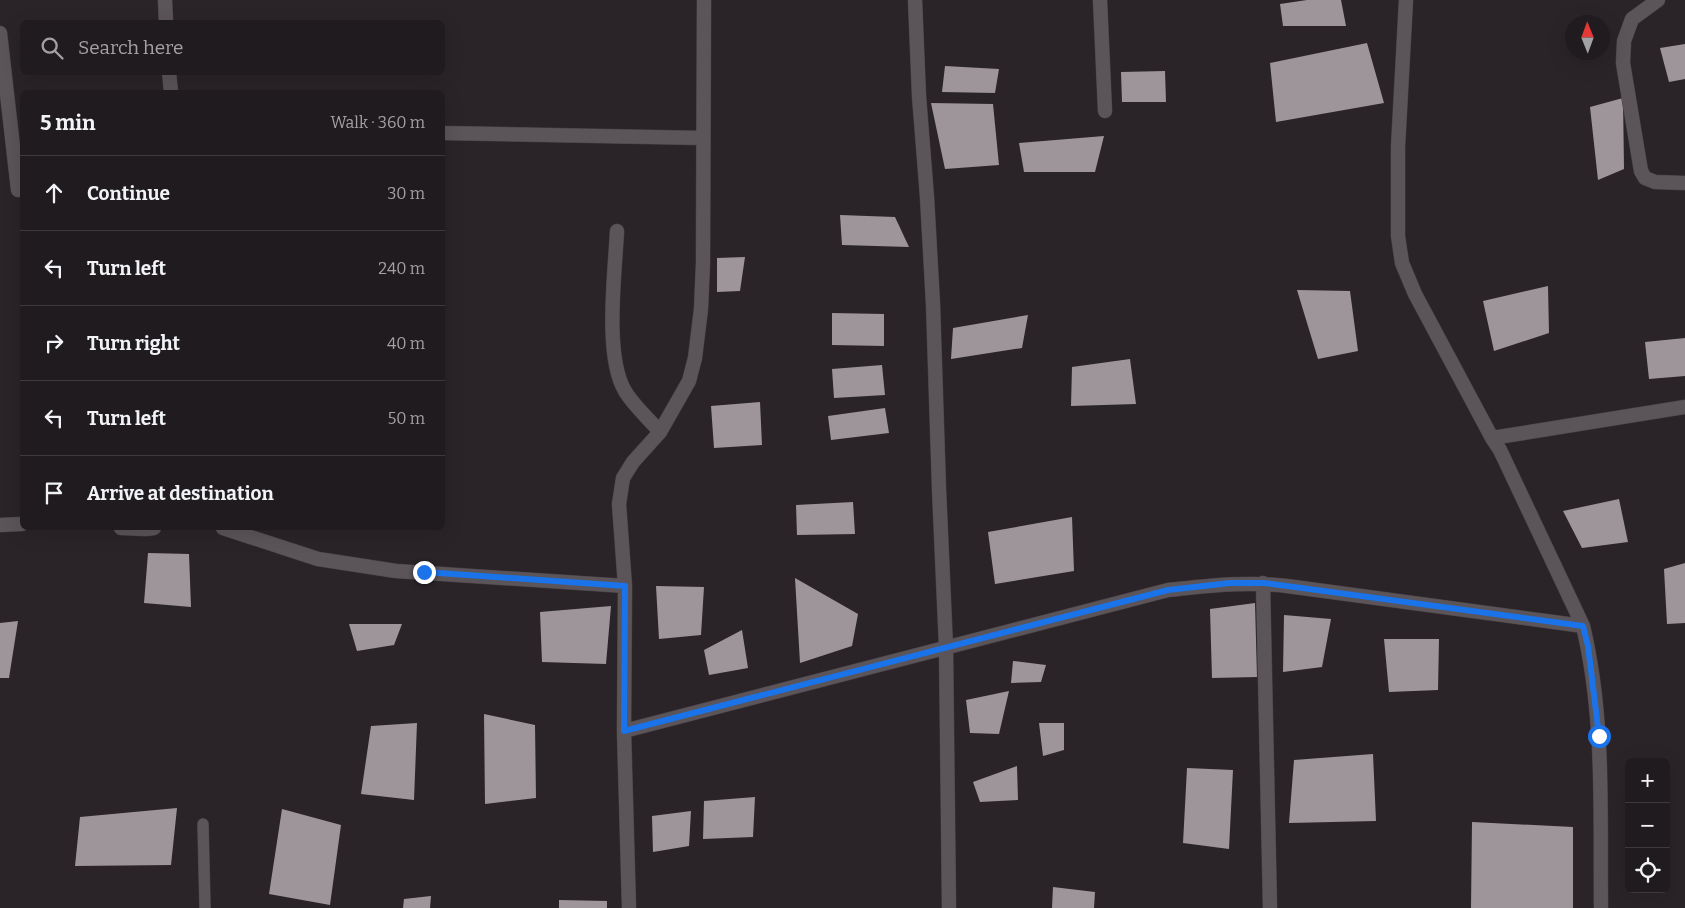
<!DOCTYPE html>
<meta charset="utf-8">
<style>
:root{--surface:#201b1e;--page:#282427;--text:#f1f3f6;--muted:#a2a1a4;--line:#3d393c}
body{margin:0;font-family:Bitter,serif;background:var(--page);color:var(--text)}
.controls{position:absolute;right:15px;bottom:15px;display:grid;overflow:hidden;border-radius:8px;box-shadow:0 5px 20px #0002}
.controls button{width:45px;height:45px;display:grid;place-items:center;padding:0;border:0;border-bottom:1px solid var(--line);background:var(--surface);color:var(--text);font:25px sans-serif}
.compass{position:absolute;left:1565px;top:15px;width:45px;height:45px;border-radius:50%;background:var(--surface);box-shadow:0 5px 20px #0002;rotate:359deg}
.stop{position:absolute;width:15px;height:15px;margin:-11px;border:4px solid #1a73e8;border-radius:50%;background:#fff}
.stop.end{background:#1a73e8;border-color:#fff;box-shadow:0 1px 5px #0008}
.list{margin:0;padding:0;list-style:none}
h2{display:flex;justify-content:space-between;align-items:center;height:65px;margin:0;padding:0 20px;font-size:21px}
h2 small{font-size:16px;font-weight:400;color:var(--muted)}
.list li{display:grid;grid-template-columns:32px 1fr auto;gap:15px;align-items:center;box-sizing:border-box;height:75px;padding:0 20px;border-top:1px solid var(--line)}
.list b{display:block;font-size:19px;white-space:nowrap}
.list em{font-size:16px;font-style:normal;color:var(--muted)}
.icon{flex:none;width:28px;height:28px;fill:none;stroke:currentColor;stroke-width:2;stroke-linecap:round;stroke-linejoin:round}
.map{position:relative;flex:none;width:1685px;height:908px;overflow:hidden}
.search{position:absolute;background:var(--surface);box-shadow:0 5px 20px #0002;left:20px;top:20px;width:425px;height:55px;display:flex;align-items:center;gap:12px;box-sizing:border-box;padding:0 18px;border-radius:8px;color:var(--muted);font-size:19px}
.panel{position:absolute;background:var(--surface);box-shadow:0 5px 20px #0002;left:20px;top:90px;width:425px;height:440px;border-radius:8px}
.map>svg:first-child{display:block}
.building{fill:#9d959a}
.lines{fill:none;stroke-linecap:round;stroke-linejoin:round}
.service-casing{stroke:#453f43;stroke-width:12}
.minor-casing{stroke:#453f43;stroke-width:15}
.service{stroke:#5b5458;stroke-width:11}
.minor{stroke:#5b5458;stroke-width:14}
.route{stroke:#1a73e8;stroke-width:6}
</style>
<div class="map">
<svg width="1685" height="908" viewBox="0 0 1685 908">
<rect width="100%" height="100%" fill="#2a2428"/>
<path class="building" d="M1307 0H1341L1346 26H1283L1280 4Z
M1367 43 1384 103 1276 122 1270 63Z
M1685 44V79L1669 82 1660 48Z
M945 66 999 69 995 93 942 92Z
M1165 71 1166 102H1122L1121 72Z
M1623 98 1624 169 1598 180 1590 107Z
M931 103 993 104 999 165 945 169Z
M1104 136 1095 172H1024L1019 143Z
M840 215 895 217 909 247 842 245Z
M745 257 740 291 717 292V258Z
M1548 286 1549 333 1494 351 1483 301Z
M1297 290 1350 291 1358 351 1318 359Z
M832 313 884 314V346L832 345Z
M1028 315 1022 348 951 359 953 328Z
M1685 338V376L1649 379 1645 342Z
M1130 359 1136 404 1071 406 1072 367Z
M882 365 885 395 834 398 832 369Z
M760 402 762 445 714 448 711 406Z
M885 408 889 433 831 440 828 416Z
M1619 499 1628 542 1582 548 1563 511Z
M853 502 855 534 797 535 796 505Z
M1072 517 1074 571 995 584 988 532Z
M148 553 189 554 191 607 144 603Z
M1685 563V623L1667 624 1664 569Z
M795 578 858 614 852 646 800 663Z
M656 586 704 587 701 635 659 639Z
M1255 603 1257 677 1212 678 1210 609Z
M611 606 606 664 542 662 540 612Z
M1284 615 1331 619 1322 667 1283 672Z
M18 621 9 678H0V623Z
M349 624H402L394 645 357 651Z
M742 630 748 668 709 675 704 650Z
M1384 639H1439L1438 690 1389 692Z
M1013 661 1046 665 1041 682 1011 683Z
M1009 691 999 734 970 733 966 700Z
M484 714 535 725 536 798 485 804Z
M417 723 414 800 361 794 371 726Z
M1039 723H1064V750L1043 756Z
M1373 754 1376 821 1289 823 1294 760Z
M1017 766 1018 800 980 802 973 782Z
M1187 768 1233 770 1229 849 1183 843Z
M755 797 753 837 703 839 704 801Z
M177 808 171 865 75 866 80 817Z
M282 809 341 825 330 905 269 894Z
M691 811 689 846 653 852 652 816Z
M1472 822 1573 827V908H1471Z
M1053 887 1095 892 1094 908H1052Z
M431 896 430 908H403L404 899Z
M559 900 607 901V908H559Z"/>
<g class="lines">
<g class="service-casing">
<path id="service" d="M203 824 205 908"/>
</g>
<g class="minor-casing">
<path id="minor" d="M165 0 166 22
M915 0 919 96 927 197 933 304 939 489 946 647 949 908
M1100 0 1105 111
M1406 0 1398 147V236L1402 263 1415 294 1492 438 1500 450 1583 626C1605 718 1600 814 1601 908
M1658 0 1632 19 1624 41 1623 63 1641 171 1645 178 1655 182 1685 183
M0 33 18 190
M169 72 171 92
M442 133 703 138
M617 231C615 273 604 356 625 391 633 405 649 419 660 432
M1492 438 1685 407
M0 525 22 524
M121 528 146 529 154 528
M223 528 318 559 396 571 625 586
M1263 583 1270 908
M624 731 1168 590C1208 586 1247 581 1287 586L1583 626
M629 908 624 731 625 586 619 504 623 478 633 462 660 432 689 381 695 358 701 309 703 263 704 0"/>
</g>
<use href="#service" class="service"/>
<use href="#minor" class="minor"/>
</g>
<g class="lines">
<path class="route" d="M424 572 625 586 624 731 1168 590 1230 583H1264L1583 626 1588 646 1599 736"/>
</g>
</svg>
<div class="controls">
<button>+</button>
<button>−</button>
<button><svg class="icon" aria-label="locate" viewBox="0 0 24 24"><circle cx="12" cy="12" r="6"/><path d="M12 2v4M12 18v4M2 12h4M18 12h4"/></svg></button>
</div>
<svg class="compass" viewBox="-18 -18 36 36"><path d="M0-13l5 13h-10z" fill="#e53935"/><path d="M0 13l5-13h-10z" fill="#a2a1a4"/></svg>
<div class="stop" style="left:1599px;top:736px"></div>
<div class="stop end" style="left:424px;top:572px"></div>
<div class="search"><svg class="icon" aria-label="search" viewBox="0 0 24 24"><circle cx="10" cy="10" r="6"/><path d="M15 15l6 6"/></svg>Search here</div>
<section class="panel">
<h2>5 min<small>Walk · 360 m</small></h2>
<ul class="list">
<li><svg class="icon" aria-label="ahead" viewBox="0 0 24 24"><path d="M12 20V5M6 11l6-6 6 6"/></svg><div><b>Continue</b></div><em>30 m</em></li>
<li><svg class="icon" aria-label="left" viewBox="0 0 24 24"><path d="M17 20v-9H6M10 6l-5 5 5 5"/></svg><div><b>Turn left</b></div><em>240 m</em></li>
<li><svg class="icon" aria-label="right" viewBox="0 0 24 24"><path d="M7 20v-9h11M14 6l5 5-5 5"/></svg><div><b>Turn right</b></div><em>40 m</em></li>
<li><svg class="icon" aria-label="left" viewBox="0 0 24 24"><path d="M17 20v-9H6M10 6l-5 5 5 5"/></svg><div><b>Turn left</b></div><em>50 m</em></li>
<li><svg class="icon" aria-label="arrive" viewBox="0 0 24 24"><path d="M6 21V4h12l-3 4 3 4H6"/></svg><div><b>Arrive at destination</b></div></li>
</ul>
</section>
</div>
